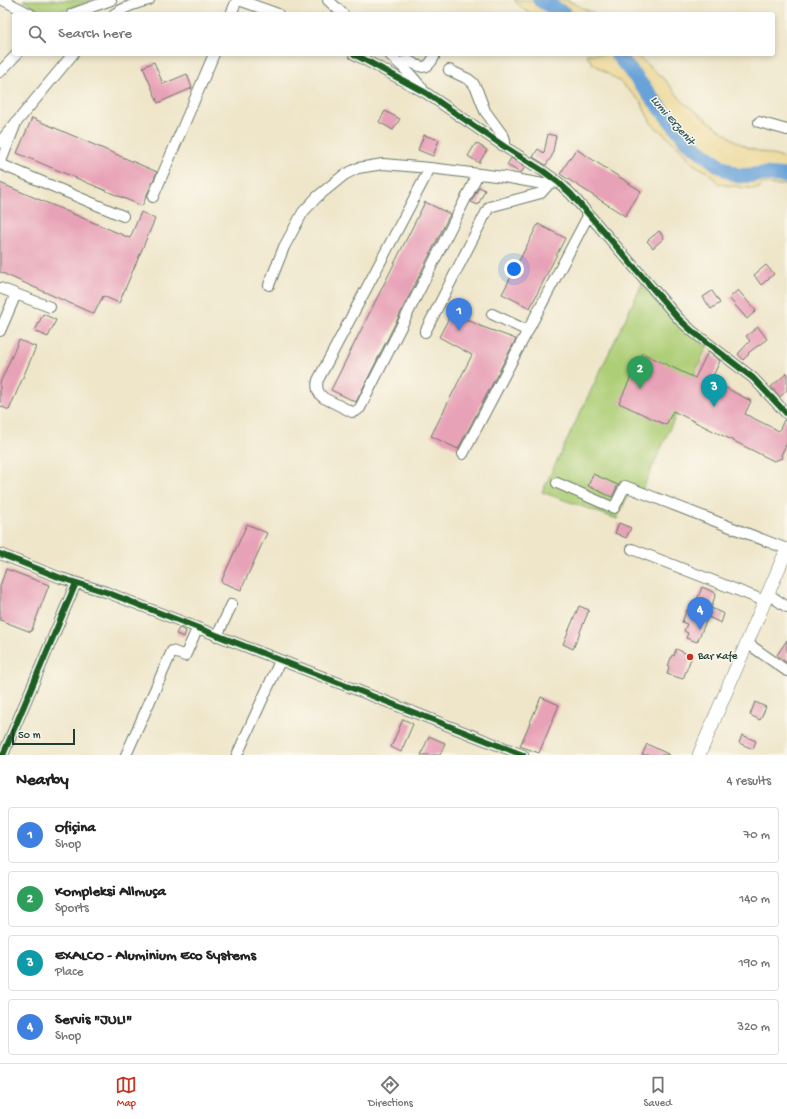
<!DOCTYPE html>
<meta charset="utf-8">
<style>
:root{--surface:#fff;--page:#f6f6f6;--text:#222;--muted:#767676;--line:#e0e0e0;--accent:#c8321e}
body{margin:0;font-family:"Gochi Hand",sans-serif;background:var(--page);color:var(--text)}
.scale{position:absolute;left:12px;bottom:10px;width:63px;box-sizing:border-box;padding-left:4px;border:2px solid #1f3d34;border-top:0;font-size:11px;line-height:14px;white-space:nowrap;color:#1f3d34;-webkit-text-stroke:3px #fbf7ec;paint-order:stroke}
.you{position:absolute;left:514px;top:269px;width:14px;height:14px;margin:-10px;border:3px solid #fff;border-radius:50%;background:#1a73e8;box-shadow:0 0 0 6px #1a73e833}
.badge{display:grid;place-items:center;width:26px;height:26px;border-radius:50%;background:var(--accent);color:#fff;font-size:13px;font-weight:700}
.pin{position:absolute;translate:-50% -33px;filter:drop-shadow(0 1px 2px #0008)}
.pin::after{content:'';position:absolute;top:21px;width:14px;height:12px;background:inherit;clip-path:polygon(0 0,100% 0,50% 100%)}
.list{margin:0;padding:0;list-style:none}
h2{display:flex;justify-content:space-between;align-items:center;height:52px;margin:0;padding:0 16px;font-size:17px}
h2 small{font-size:13px;font-weight:400;color:var(--muted)}
.list li{display:grid;grid-template-columns:26px 1fr auto;gap:12px;align-items:center;box-sizing:border-box;height:56px;margin:0 8px 8px;padding:0 8px;border:1px solid var(--line);border-radius:4px}
.list b{display:block;font-size:15px;white-space:nowrap}
.list p{margin:0;font-size:13px;white-space:nowrap;color:var(--muted)}
.list em{font-size:13px;font-style:normal;color:var(--muted)}
.icon{flex:none;width:22px;height:22px;fill:none;stroke:currentColor;stroke-width:2;stroke-linecap:round;stroke-linejoin:round}
.map{position:relative;flex:none;width:787px;height:755px;overflow:hidden}
.search{position:absolute;background:var(--surface);box-shadow:0 2px 6px #0003;left:12px;right:12px;top:12px;height:44px;display:flex;align-items:center;gap:10px;box-sizing:border-box;padding:0 14px;border-radius:4px;color:var(--muted);font-size:15px}
.sheet{height:308px;background:var(--surface)}
nav{display:flex;justify-content:space-around;align-items:center;box-sizing:border-box;height:56px;border-top:1px solid var(--line);background:var(--surface);font-size:11px;color:var(--muted)}
nav a{display:grid;justify-items:center;gap:2px}
nav .on{color:var(--accent)}
.map>svg:first-child{display:block}
.green{fill:#adce76;stroke:#668655}
.sand{fill:#eeda9e;stroke:#868c69}
.lines{fill:none;stroke-linecap:round;stroke-linejoin:round}
.river{stroke:#69a2d8;stroke-width:15}
.building{fill:#e8a2b7}
.minor-casing{stroke:#687868;stroke-width:12}
.major-casing{stroke:#687868;stroke-width:14}
.minor{stroke:#fff;stroke-width:10}
.major{stroke:#fff;stroke-width:13}
.cycleway-casing{stroke:#fbf7ec;stroke-width:8}
.cycleway{stroke:#1b5e20;stroke-width:6}
.poi-dot{fill:#c8321e;stroke:#fbf7ec;stroke-width:1.5}
.labels{text-anchor:middle;dominant-baseline:central;stroke-width:3;stroke-linejoin:round;paint-order:stroke}
.poi-label{font-size:11px;fill:#1f3d34;stroke:#fbf7ec;text-anchor:start}
.water-label{font-size:12px;font-style:italic;fill:#355b65;stroke:#fbf7ec}
</style>
<div class="map">
<svg width="787" height="755" viewBox="0 0 787 755">
<rect width="100%" height="100%" fill="#fbf7ec"/>
<filter id="ink" filterUnits="userSpaceOnUse"><feTurbulence type="fractalNoise" baseFrequency=".025" numOctaves="2"/><feDisplacementMap in="SourceGraphic" scale="8" xChannelSelector="R" yChannelSelector="G"/><feConvolveMatrix kernelMatrix="1 2 1 2 8 2 1 2 1" color-interpolation-filters="sRGB"/></filter>
<filter id="wash" filterUnits="userSpaceOnUse"><feTurbulence type="fractalNoise" baseFrequency=".012" numOctaves="4" result="noise"/><feDisplacementMap in="SourceGraphic" scale="16" xChannelSelector="R" yChannelSelector="G"/><feGaussianBlur stdDeviation="0.9" result="paint"/><feColorMatrix in="noise" values="0 0 0 0 0 0 0 0 0 0 0 0 0 0 0 0 0 1.4 0 .05"/><feComposite in="paint" operator="in"/></filter>
<g filter="url(#wash)">
<rect width="100%" height="100%" fill="#efe6ca"/>
<path class="green" d="M23 0H93L57 13C44 14 33 7 23 0Z
M643 282 707 347 642 490 632 486 617 519 542 492Z"/>
<path class="sand" d="M514 0H567L595 14H532L523 9Z
M586 54H635L666 81 683 102 737 142 748 148 787 159V185H772L762 183 760 188 754 189 719 184 708 172 693 164 682 150 651 123 641 102 620 82 592 63Z"/>
<g class="lines">
<path class="river" d="M540 0 565 14
M617 54 687 141 720 166 738 176 766 174 787 176"/>
</g>
<g id="blocks">
<path class="building" d="M154 62 163 84 187 74 192 88 158 103 143 67Z
M385 111 400 119 393 130 379 122Z
M32 118 157 172 142 206 17 153Z
M548 134 556 136 552 156 546 165 533 157 538 149 544 153Z
M424 135 439 140 433 156 418 150Z
M476 143 487 150 479 163 468 156Z
M576 149 641 191 625 216 560 174Z
M511 158 525 167 521 173 507 165Z
M0 183 130 238 141 212 155 219 119 303 103 296 94 314 0 272Z
M479 187 485 190 478 205 471 202Z
M425 202 450 214 356 402 331 390Z
M538 224 565 238 530 308 502 294Z
M659 231 664 238 653 248 647 241Z
M766 265 774 274 761 285 754 275Z
M738 290 756 311 747 319 729 298Z
M712 291 720 303 711 309 703 297Z
M452 312 480 326 516 339 458 449 431 436 472 355 439 337Z
M43 314 56 320 48 337 35 331Z
M758 327 767 339 748 353 749 354 743 360 738 354 750 341 746 336Z
M19 340 36 347 9 410 0 406V383Z
M708 352 720 361 711 380 751 401 745 414 779 431 784 420H787V443L781 455 782 458 774 461 673 411 666 425 619 403 642 353 695 378Z
M787 373V390L780 397 771 387Z
M593 474 618 485 612 497 588 486Z
M619 523 631 528 626 538 615 533Z
M247 524 267 533 241 590 221 582Z
M6 569 49 585 31 632 0 620V586Z
M702 587 716 593 711 608 724 614 721 623 708 617 697 642 686 638 688 633 684 631 687 624 682 622 687 610 692 613Z
M579 606 589 610 573 649 563 644Z
M179 628 186 631 184 637 176 634Z
M787 640V663L777 655Z
M676 649 692 656 683 679 667 674 669 667 668 666 672 655 674 656Z
M541 697 559 705 539 753 520 746Z
M755 702 766 707 760 720 750 715Z
M403 719 413 724 401 752 391 747Z
M742 735 756 741 753 749 739 743Z
M429 736 445 743 440 755H421Z
M647 744 670 755H642Z"/>
</g>
</g>
<g filter="url(#ink)">
<use href="#blocks" fill-opacity="0" stroke="#687868" stroke-width="1"/>
<g class="lines">
<g class="minor-casing">
<path id="minor" d="M3 0 30 14
M239 0 278 14
M328 0 343 14
M72 14 111 0
M114 14C125 7 136 3 149 0
M231 14 237 0
M354 54 426 93 505 147 543 171 558 182 571 194 679 319 692 331 753 378 787 414
M389 54 409 73 422 88
M400 63 409 61C421 68 427 71 434 57
M449 70 468 79 473 83 477 90 485 111 504 137 505 140V147
M0 72 17 54
M759 122 787 130
M16 123 0 164 123 216
M0 142 73 54
M478 174 360 408 356 411 352 412 324 398C318 394 316 387 318 380L430 168 504 177 543 184 558 182
M153 197 214 54
M269 285 284 247 303 212 317 197 344 175 358 168 383 164 430 168
M0 288 50 307
M492 314 528 331
M0 331 16 294
M425 332 489 207 541 193 550 183
M463 454 588 216
M557 483 614 508 625 486 787 549
M632 549 765 601
M0 554 61 578 106 592 523 755
M768 594 787 607
M217 636 232 604
M747 643 787 671
M3 755 76 583
M126 755 172 651 185 656 197 629
M237 755 280 661"/>
</g>
<g class="major-casing">
<path id="major" d="M699 755 787 549"/>
</g>
<use href="#minor" class="minor"/>
<use href="#major" class="major"/>
<g class="cycleway-casing">
<path id="cycleway" d="M354 54 426 93 505 147 543 171 558 182 571 194 679 319 692 331 753 378 787 414
M0 554 61 578 106 592 523 755
M3 755 76 583"/>
</g>
<use href="#cycleway" class="cycleway"/>
</g>
</g>
<circle class="poi-dot" cx="690" cy="657" r="4"/>
<g class="labels">
<g class="poi-label">
<text x="698" y="657">Bar Kafe</text>
</g>
<g class="water-label">
<text transform="translate(672 121) rotate(49)">Lumi Erzenit</text>
</g>
</g>
</svg>
<div class="scale">50 m</div>
<div class="you"></div>
<div class="pin badge" style="left:459px;top:331px;background:#3f7fe0">1</div>
<div class="pin badge" style="left:640px;top:389px;background:#2e9e5b">2</div>
<div class="pin badge" style="left:714px;top:407px;background:#0f9aa8">3</div>
<div class="pin badge" style="left:700px;top:630px;background:#3f7fe0">4</div>
<div class="search"><svg class="icon" aria-label="search" viewBox="0 0 24 24"><circle cx="10" cy="10" r="6"/><path d="M15 15l6 6"/></svg>Search here</div>
</div>
<section class="sheet">
<h2>Nearby<small>4 results</small></h2>
<ul class="list">
<li><span class="badge" style="background:#3f7fe0">1</span><div><b>Ofiçina</b><p>Shop</p></div><em>70 m</em></li>
<li><span class="badge" style="background:#2e9e5b">2</span><div><b>Kompleksi Allmuça</b><p>Sports</p></div><em>140 m</em></li>
<li><span class="badge" style="background:#0f9aa8">3</span><div><b>EXALCO - Aluminium Eco Systems</b><p>Place</p></div><em>190 m</em></li>
<li><span class="badge" style="background:#3f7fe0">4</span><div><b>Servis &quot;JULI&quot;</b><p>Shop</p></div><em>320 m</em></li>
</ul>
</section>
<nav>
<a class="on"><svg class="icon" aria-label="map" viewBox="0 0 24 24"><path d="M3 6l6-2 6 2 6-2v14l-6 2-6-2-6 2zM9 4v14M15 6v14"/></svg>Map</a>
<a><svg class="icon" aria-label="directions" viewBox="0 0 24 24"><path d="M12 3l9 9-9 9-9-9zM9 14v-3h6M13 9l2 2-2 2"/></svg>Directions</a>
<a><svg class="icon" aria-label="saved" viewBox="0 0 24 24"><path d="M7 4h10v16l-5-4-5 4z"/></svg>Saved</a>
</nav>
